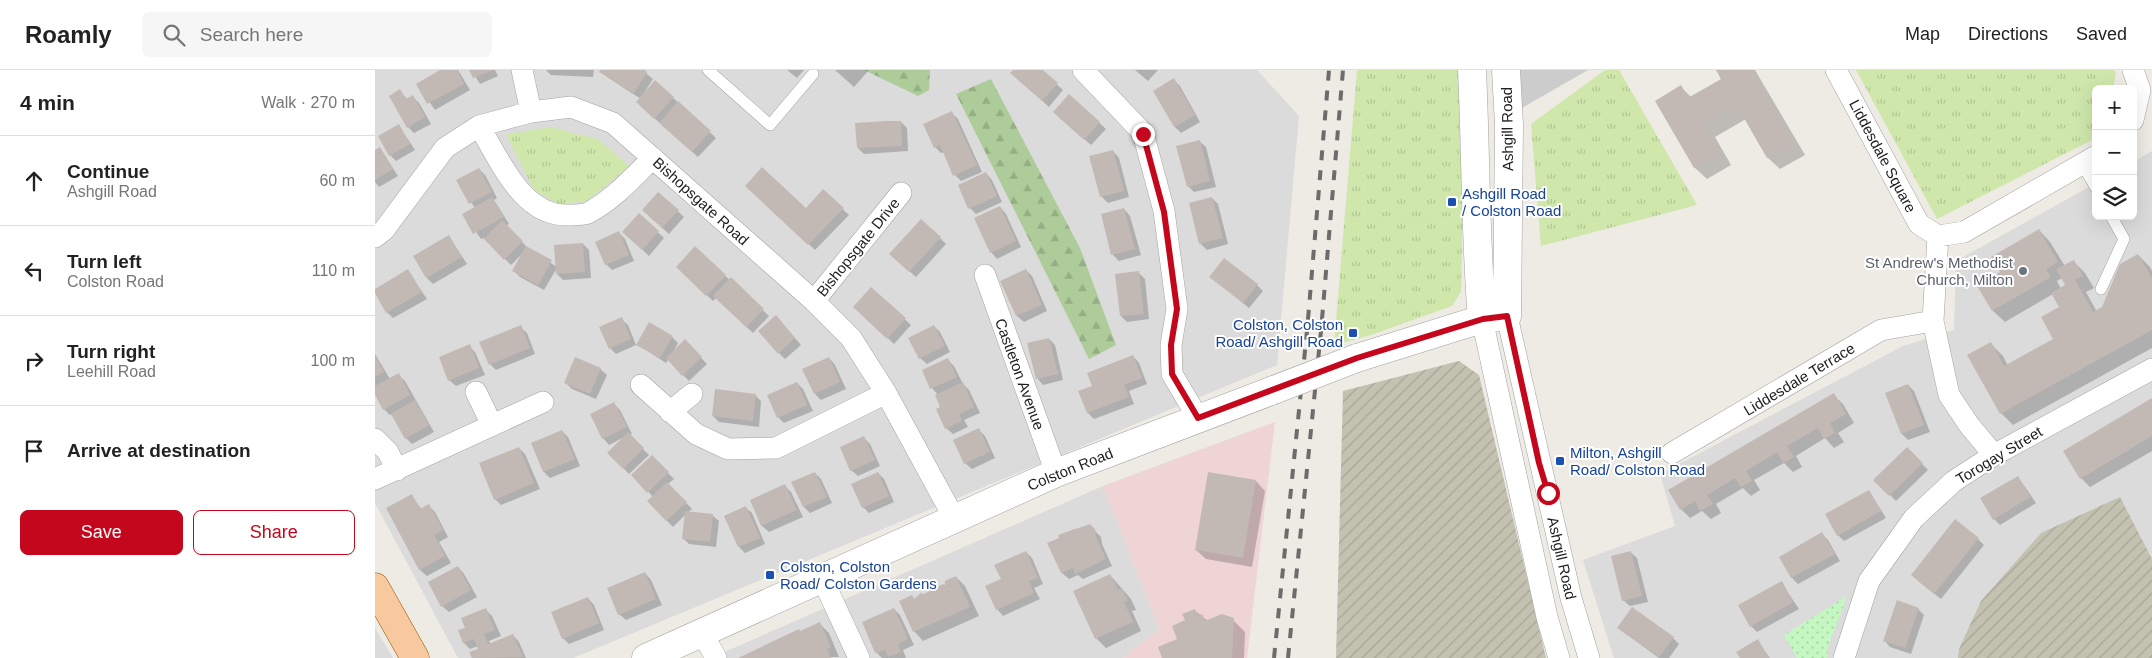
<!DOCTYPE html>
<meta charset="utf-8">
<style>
:root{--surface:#fff;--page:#f6f6f6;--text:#222;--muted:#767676;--line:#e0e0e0;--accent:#c4071c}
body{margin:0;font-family:Helvetica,sans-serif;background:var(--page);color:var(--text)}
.controls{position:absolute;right:15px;top:15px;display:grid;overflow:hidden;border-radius:8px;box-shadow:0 5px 20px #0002}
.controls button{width:45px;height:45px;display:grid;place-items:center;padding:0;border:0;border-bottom:1px solid var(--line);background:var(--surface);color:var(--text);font:25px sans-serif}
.stop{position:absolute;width:15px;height:15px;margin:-11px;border:4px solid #c4071c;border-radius:50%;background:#fff}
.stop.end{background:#c4071c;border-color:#fff;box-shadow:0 1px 5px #0008}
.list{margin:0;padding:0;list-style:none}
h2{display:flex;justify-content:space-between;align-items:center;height:65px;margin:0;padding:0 20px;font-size:21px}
h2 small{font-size:16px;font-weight:400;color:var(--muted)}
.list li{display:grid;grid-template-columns:32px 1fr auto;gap:15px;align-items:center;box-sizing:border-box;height:90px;padding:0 20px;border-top:1px solid var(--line)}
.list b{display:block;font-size:19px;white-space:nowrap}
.list p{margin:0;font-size:16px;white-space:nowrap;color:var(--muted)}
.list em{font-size:16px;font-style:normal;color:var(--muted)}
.actions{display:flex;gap:10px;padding:15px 20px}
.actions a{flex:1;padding:11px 0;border:1px solid var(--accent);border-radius:8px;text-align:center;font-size:18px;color:var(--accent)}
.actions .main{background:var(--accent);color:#fff}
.icon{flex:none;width:28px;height:28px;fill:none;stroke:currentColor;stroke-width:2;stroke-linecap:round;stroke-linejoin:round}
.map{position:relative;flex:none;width:1777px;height:588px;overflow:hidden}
header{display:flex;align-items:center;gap:30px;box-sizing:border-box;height:70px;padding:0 25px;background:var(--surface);border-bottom:1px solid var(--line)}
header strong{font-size:24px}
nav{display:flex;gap:28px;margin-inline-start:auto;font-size:18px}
.search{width:350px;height:45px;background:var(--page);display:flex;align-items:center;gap:12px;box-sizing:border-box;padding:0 18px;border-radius:8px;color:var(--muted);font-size:19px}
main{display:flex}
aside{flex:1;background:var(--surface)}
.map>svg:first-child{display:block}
.residential{fill:#dcdbdb}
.commercial{fill:#efd4d5}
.religious{fill:#ccc}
.construction{fill:url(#construction-furrows)}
.grass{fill:url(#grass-tufts)}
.forest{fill:url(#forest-firs)}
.park{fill:url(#park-dots)}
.shadow{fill:#0003;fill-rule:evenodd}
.building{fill:#c3b9b4}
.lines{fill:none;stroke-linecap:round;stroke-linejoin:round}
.service-casing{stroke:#a2a2a2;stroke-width:12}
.minor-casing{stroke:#a2a2a2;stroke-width:22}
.tertiary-casing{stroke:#a2a2a2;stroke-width:29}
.primary-casing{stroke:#925405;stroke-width:29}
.service{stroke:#fff;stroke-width:11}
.minor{stroke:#fff;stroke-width:21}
.tertiary{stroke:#fff;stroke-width:28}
.primary{stroke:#f8c89f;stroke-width:28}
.rail{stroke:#6c6c6c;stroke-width:4;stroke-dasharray:10 10;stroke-linecap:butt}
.tertiary-bridge-casing{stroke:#a2a2a2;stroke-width:29;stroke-linecap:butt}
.tertiary-bridge{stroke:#fff;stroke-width:28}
.route{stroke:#c4071c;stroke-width:6}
.transit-dot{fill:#1a4fb4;stroke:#fff;stroke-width:2}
.worship-dot{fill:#6b7280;stroke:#fff;stroke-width:2}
.labels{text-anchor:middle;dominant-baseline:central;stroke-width:4;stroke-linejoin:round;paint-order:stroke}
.street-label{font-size:15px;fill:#1e1e1e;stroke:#fff}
.transit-label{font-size:15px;fill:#164399;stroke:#fff;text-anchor:start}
.worship-label{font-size:15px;fill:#5b616d;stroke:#fff;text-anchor:end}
</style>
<header>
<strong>Roamly</strong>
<div class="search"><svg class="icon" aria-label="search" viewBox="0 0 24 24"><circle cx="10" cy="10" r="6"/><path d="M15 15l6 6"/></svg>Search here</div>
<nav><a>Map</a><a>Directions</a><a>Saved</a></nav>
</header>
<main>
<aside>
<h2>4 min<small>Walk · 270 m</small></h2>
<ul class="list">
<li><svg class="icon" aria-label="ahead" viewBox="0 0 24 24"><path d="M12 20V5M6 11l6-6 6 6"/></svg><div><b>Continue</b><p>Ashgill Road</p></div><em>60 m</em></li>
<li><svg class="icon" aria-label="left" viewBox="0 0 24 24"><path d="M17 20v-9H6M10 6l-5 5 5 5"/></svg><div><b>Turn left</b><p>Colston Road</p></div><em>110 m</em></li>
<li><svg class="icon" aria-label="right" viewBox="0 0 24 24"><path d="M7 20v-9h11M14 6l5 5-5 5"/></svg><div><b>Turn right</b><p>Leehill Road</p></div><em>100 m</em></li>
<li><svg class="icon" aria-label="arrive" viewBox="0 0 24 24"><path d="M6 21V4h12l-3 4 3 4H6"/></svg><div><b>Arrive at destination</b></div></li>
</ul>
<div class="actions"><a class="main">Save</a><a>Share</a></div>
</aside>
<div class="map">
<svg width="1777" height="588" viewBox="0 0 1777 588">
<defs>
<pattern id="construction-furrows" width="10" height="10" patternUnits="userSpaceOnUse" patternTransform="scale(1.25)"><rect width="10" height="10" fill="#c3c1b0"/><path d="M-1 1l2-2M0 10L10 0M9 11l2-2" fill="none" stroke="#a7a597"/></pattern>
<pattern id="grass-tufts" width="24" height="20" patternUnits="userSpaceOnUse" patternTransform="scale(1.25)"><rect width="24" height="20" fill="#cfe7ab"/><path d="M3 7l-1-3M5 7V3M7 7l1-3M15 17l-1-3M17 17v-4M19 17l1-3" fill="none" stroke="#b1c693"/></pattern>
<pattern id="forest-firs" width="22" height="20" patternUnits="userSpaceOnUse" patternTransform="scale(1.25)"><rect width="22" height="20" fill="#aecc9a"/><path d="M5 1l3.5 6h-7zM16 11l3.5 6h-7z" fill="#95af84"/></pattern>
<pattern id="park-dots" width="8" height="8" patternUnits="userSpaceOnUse" patternTransform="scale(1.25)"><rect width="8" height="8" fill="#c4f7c2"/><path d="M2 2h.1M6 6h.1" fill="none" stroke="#a8d3a6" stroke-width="1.8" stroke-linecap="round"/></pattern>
</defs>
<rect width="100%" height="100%" fill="#eeeae4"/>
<path class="residential" d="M0 0H882L924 46 902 295 198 588H83L0 433Z
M1777 81V588H1239L1208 490 1300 456 1285 404 1528 276 1579 260 1581 191 1721 113V146H1758V92Z
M728 416 784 559 748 588H336Z
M0 558 18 588H0Z"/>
<path class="commercial" d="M900 352 872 588H748L784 559 728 416Z"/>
<path class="religious" d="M1145 0H1213L1147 38Z"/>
<path class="construction" d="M1084 291 1104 305 1171 588H961L968 321Z
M1745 427 1777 489V588H1583L1584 579 1606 531 1666 463Z"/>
<path class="grass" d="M982 0H1085L1088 130 1086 222 1077 236 996 265 959 275Z
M1230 0H1244L1322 135 1166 176 1156 54Z
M1481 0H1739L1741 2 1738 19H1721V68L1562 149Z
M175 57 223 69 254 96 212 131 184 134 159 120 131 64Z"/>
<path class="forest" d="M489 0H555L554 20 543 26Z
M616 9 705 178 741 275 714 289 581 24Z"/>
<path class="park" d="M1472 526 1453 577 1452 588H1422L1409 565Z"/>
<path class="shadow" d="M67 0H83L95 20 60 40 42 14Z
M96 0H120L123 6 105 14Z
M171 0H219L218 7 176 5Z
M227 0H267L278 9 269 23 281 12 341 68 323 87 268 38 266 29 232 7Z
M412 0H429L422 8Z
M460 0H494L479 17Z
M640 0H666L688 20 674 37 643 9Z
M760 0H783L773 11Z
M1342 0H1380L1430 85 1405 99 1393 88 1371 49 1340 67 1356 95 1332 109 1320 98 1281 31 1306 17 1317 28 1348 10Z
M799 10 805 16 825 52 806 63 800 57 780 21Z
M25 21 33 30 38 27 44 33 56 54 39 63 33 57Z
M694 25 731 59 716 75 685 48Z
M577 43 583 49 607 102 586 111 580 105 569 82 566 83 560 77Z
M526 52 532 58 533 81 489 84 483 78Z
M24 56 40 80 21 91 15 85Z
M824 71 831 77 841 117 819 122 813 116Z
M5 78 23 106 4 117 0 112V81Z
M738 81 744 88 754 127 733 133 726 126Z
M104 99 110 105 122 128 119 130 134 154 131 156 153 178 182 197 208 174 214 180 216 208 188 210 182 204V198L169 220 145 207 139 201 147 184 136 195 109 168 106 169 89 144 100 138 82 111Z
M611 103 617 110 627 132 601 144 595 138Z
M372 116 431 140 448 121 474 145 440 180Z
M283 123 309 147 294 164 274 146Z
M837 128 843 134 853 174 832 180 825 173Z
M625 137 631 144 646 177 622 189 616 182Z
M749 139 755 146 766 185 744 191 738 185 727 145Z
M264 145 289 168 274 186 255 168Z
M1664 160 1675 172 1690 196 1698 191 1710 203 1719 218 1711 222 1722 242 1728 238 1763 185 1775 197 1777 201V278L1638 355 1626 343 1616 274 1628 286 1633 296 1680 270 1686 237 1678 224 1630 252 1618 241 1627 203ZM1687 208 1692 216 1686 219 1682 211Z
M243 162 250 169 259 191 237 200 231 194Z
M74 167 92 194 58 214 52 208Z
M565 168 571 174 541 207 522 190Z
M320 178 394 246 378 263 341 228 338 231 302 197Z
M651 200 657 206 672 241 649 252 642 246 627 211Z
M33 201 52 229 18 248 12 242 0 220Z
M764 203 770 209 774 249 752 252 746 246Z
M836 207 882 215 888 221 874 238Z
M496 219 536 255 519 274 486 243Z
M246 249 253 255 261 275 241 284 235 278Z
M407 253 426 275 410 289 404 283Z
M559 256 565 262 575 282 552 294 545 288 535 268Z
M145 257 152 263 160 284 121 300 115 294Z
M297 267 303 273 298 282 310 271 332 294 314 311 293 290 291 293 263 275Z
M674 269 680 275 688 310 668 315 662 308Z
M94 276 100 282 110 305 81 316 74 310Z
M0 284 15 309 23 305 30 311 59 362 37 374 31 368 18 344 15 345 9 339 0 322Z
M758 286 764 293 772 314 754 321 759 334 719 349 713 343 705 322 718 316Z
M454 288 460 295 471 319 446 330 440 324 429 299Z
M573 290 579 296 588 314 594 320 605 343 589 350 593 357 578 364 571 358 563 325 557 318 549 301Z
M225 299 232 305 221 329 197 319 191 313Z
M422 313 428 319 438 341 409 353 403 347Z
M1533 315 1539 321 1555 362 1533 370 1527 364 1512 323Z
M380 325 386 331 384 357 344 352 338 346Z
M1458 325 1468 334 1479 353 1463 363 1469 372 1459 378 1450 368 1421 386 1427 397 1418 402 1409 393 1379 410 1385 420 1376 426 1368 418 1341 434 1346 443 1336 449 1327 441 1315 448 1306 439Z
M1777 330V381L1715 417 1706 408Z
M239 334 245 340 257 364 254 365 274 385 254 404 234 383 249 367 234 375 228 368Z
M604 360 610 366 620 388 597 399 590 393Z
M187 361 193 367 205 396 175 408 169 402 158 373Z
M489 368 495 374 505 396 483 406 476 400Z
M144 378 150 384 165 419 126 435 120 429Z
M1532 379 1553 400 1521 431 1500 410Z
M277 387 299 409 293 414 317 439 313 442 337 445 344 451 341 477 314 474 308 468 310 445 298 457 273 431 278 427 258 405Z
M440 403 446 409 457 433 435 443 429 437Z
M503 403 509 409 519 432 494 443 488 437Z
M1643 407 1661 433 1625 455 1619 449Z
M881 411 890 421 877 497 831 489 821 480Z
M410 416 416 422 428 447 394 462 387 456 376 431Z
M1494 421 1511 448 1469 471 1463 465Z
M36 425 47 440 54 436 60 442 73 467 64 472 76 493 52 506 45 500 12 439Z
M370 437 377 443 390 474 370 483 364 477 350 446Z
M714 455 726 467 727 474 737 496 708 509 703 505 694 509 687 503 674 474 699 459 701 461Z
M1447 464 1453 470 1465 491 1423 514 1417 508 1405 487Z
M1603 469 1609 475 1566 529 1543 511Z
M651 482 657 488 668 514 659 518 665 529 628 546 622 539 627 510Z
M1255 482 1262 488 1273 532 1255 536 1248 530Z
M83 497 89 504 102 527 74 542 67 536Z
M270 503 276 510 287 535 251 550 244 544Z
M735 505 756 529 761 540 757 541 766 561 731 578 721 568Z
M581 507 590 516 604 546 548 571 539 561 537 526 540 530 572 517Z
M1406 512 1424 539 1382 562 1376 556Z
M213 528 219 535 229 560 194 574 188 568Z
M519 539 525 545 539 575 528 580 531 588H507L502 583 488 553Z
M1543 539 1549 545 1536 584 1515 577 1509 570Z
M111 540 117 546 126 566 114 571 116 575 138 565 144 572 151 588H98L96 583 105 579 103 576 95 579 89 573 92 558Z
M819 540 833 551 858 550 870 562 869 588H789L804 569Z
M445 554 454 563 464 587 366 588Z
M1243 558 1298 568 1304 574 1294 588H1284Z
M1382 571 1395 588H1366Z"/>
<path class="building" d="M65 0H82L89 14 52 34 41 14Z
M94 0H118L98 8Z
M225 0H270L272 2 259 23 224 2Z
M638 0H668L683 13 667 31 635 3Z
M1341 0H1376L1419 73 1392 88 1362 36 1329 55 1345 83 1319 98 1280 31 1306 15 1313 28 1346 9Z
M799 8 820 45 799 57 778 21Z
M280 10 299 27 279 49 261 32Z
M25 19 31 29 38 25 50 47 32 58 14 26Z
M694 24 725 52 709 70 678 42Z
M303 31 336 61 317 82 284 53Z
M577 41 602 95 578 106 565 75 559 78 548 54Z
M511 51H526L527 76 482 78 480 53Z
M24 54 35 74 14 86 3 66Z
M825 70 835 111 812 117 801 76Z
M5 77 18 99 0 110V80Z
M738 80 749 121 725 127 714 86Z
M387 97 431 138 448 119 469 138 433 175 370 116Z
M104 98 117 122 94 134 81 110Z
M611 102 622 126 593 139 583 115Z
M283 122 304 140 287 158 267 140Z
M117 127 129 147 98 164 87 144Z
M837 127 848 168 824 174 814 133Z
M625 136 641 171 615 183 599 148Z
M749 138 760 179 736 185 726 144Z
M264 143 284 161 267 180 247 162Z
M546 149 566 167 534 202 514 184Z
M127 150 148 171 129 190 109 169Z
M1664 159 1683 192 1671 199 1676 207 1617 241 1602 216 1625 202 1616 187Z
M244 161 254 185 230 195 220 172Z
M74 165 87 187 51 208 38 186Z
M208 173 210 202 181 204 179 175Z
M151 176 177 190 163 215 137 201Z
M320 176 351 205 331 226 301 197Z
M1763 184 1777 208V260L1625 344 1592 285 1616 272 1629 296 1678 269 1666 247 1684 237 1676 223 1690 215 1681 199 1699 190 1708 206 1700 210 1718 242 1727 237 1745 194Z
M849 188 883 214 868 233 834 207Z
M33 199 47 222 11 243 0 223V219Z
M651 199 667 235 641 246 625 211Z
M764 201 769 244 745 246 740 204Z
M356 207 389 239 371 257 338 226Z
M496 217 531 248 512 269 478 237Z
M401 245 420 268 403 284 383 261Z
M247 247 256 269 234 279 224 257Z
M274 252 298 266 285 288 261 275Z
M146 255 155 278 114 295 104 272Z
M559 255 570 276 544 289 533 268Z
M674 268 683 304 661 309 652 273Z
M310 269 327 287 307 306 291 288Z
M95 274 104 298 73 311 64 287Z
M0 285 9 302 0 307Z
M758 285 767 308 749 315 754 327 712 343 703 321 717 316 712 303Z
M200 287 226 298 215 324 189 313Z
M454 287 465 312 439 324 427 299Z
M573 288 582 307 555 319 547 300Z
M24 303 35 325 8 340 0 325V316Z
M422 312 432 335 402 348 392 325Z
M588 312 599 337 584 344 587 351 570 359 561 339 565 337 560 325Z
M1533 314 1549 355 1526 364 1510 323Z
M340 319 381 324 378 351 337 346Z
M1459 323 1471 344 1455 353 1460 363 1449 369 1443 358 1412 376 1419 387 1408 393 1402 382 1371 401 1377 411 1366 417 1360 408 1332 425 1338 434 1325 441 1320 431 1305 440 1293 420Z
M1777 328V366L1705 409 1688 381Z
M40 330 54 355 30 369 16 344Z
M239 332 252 357 227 369 215 344Z
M604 358 615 382 589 394 578 370Z
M187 360 200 389 168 402 156 373Z
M253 362 269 378 248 399 232 383Z
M489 366 500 390 475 401 465 377Z
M144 377 159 413 119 430 104 393Z
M1532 377 1548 393 1514 426 1498 410Z
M277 385 294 402 272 423 256 405Z
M440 402 452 427 428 437 416 412Z
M503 402 514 426 487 438 476 414Z
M833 402 881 410 868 488 820 480Z
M1643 406 1655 427 1618 450 1605 428Z
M292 412 312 432 291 451 272 431Z
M410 414 422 440 386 456 375 430Z
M1494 420 1506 441 1462 466 1450 444Z
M37 424 45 439 54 434 68 460 59 465 70 486 44 500 11 438Z
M371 436 385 468 363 477 349 446Z
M310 441 338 444 335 472 307 469Z
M1580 449 1604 468 1559 524 1536 505Z
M715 454 720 459 721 467 731 489 700 504 698 498 686 503 672 473 684 468 683 465Z
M1447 462 1460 484 1416 508 1404 487Z
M651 481 663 508 654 511 659 523 621 540 610 516 626 509 619 495Z
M1256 481 1267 526 1247 531 1236 486Z
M83 496 96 520 66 537 53 512Z
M270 502 281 529 243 545 232 518Z
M735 504 743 520 747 518 753 531 749 532 758 552 720 569 698 521Z
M581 506 595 537 538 562 524 531 537 525 539 529 546 523 549 524 568 514 570 515V511Z
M1407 511 1418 532 1375 557 1363 535Z
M213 527 224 553 187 569 176 542Z
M1522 530 1544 538 1530 578 1508 571Z
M1257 537 1299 567 1284 587 1242 558Z
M111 538 120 560 109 564 113 574 138 564 148 587 97 588 94 582 103 579 99 569 88 573 83 560 90 558 86 548Z
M519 538 533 569 523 574 526 582 513 587 510 580 500 583 487 552Z
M820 539 823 546 827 544 830 551 847 544 859 548 857 588H787L783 577 802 569 797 556 810 550 807 544Z
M445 552 456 577 452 579 456 588H363L424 559 425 561Z
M1383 569 1394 588H1365L1361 582Z"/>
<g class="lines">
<g class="service-casing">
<path id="service" d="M333 0 395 55 438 4
M1707 94 1721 118
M1726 219 1749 169 1736 146"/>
</g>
<g class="minor-casing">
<path id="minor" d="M147 0 156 42
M708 0 768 63 789 141 802 239 796 275 797 304 823 348
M1461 0 1544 154 1563 166 1589 162 1721 86
M1758 0 1765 20 1758 50
M104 56C125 90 147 147 194 145 200 145 208 145 213 143 238 130 258 107 278 88
M1563 166 1558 251 1574 325 1594 355 1619 385
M0 167 9 160 70 78 104 56 156 42 196 37 238 53 439 231 476 268 511 323 579 448
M610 205 681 403
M439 231 526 123
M1132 246 1196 528 1214 588
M1107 249 1172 547 1184 588
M266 315 321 364 353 379 401 378 511 323
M101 322 117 355
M295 342 317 324
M0 369 13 382 22 400
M1297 383 1506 260 1558 251
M0 409 168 332
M447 508 484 588
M327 563 341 588
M1469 588 1494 511 1539 448 1579 411 1619 385 1777 299"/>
</g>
<g class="tertiary-casing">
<path id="tertiary" d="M1097 0C1101 83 1100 166 1107 249
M982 288 1107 249 1132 246 1134 55 1131 0
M271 588 681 403 896 321"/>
</g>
<g class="primary-casing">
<path id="primary" d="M0 517 40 588"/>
</g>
<use href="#service" class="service"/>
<use href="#minor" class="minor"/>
<use href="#tertiary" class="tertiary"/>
<use href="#primary" class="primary"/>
<path class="rail" d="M899 588 932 261 954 0
M913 588 946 261 968 0"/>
<g class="tertiary-bridge-casing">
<path id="tertiary-bridge" d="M896 321 982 288"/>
</g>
<use href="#tertiary-bridge" class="tertiary-bridge"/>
</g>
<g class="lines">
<path class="route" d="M768 64 789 142 802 239 796 275 797 304 823 348 982 288 1108 249 1132 246 1164 393 1173 423"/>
</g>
<g class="transit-dot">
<rect x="1072" y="127" width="10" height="10" rx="2.5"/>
<rect x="973" y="258" width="10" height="10" rx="2.5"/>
<rect x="1180" y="386" width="10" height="10" rx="2.5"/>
<rect x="390" y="500" width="10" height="10" rx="2.5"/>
</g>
<circle class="worship-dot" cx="1648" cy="201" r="5"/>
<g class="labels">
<g class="street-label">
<text transform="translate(1132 59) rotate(-91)">Ashgill Road</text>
<text transform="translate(1508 86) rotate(62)">Liddesdale Square</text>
<text transform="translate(326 131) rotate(42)">Bishopsgate Road</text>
<text transform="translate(483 177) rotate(-51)">Bishopsgate Drive</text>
<text transform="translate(645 304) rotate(70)">Castleton Avenue</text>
<text transform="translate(1424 309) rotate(-31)">Liddesdale Terrace</text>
<text transform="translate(1624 385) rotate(-31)">Torogay Street</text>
<text transform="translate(695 399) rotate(-22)">Colston Road</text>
<text transform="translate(1187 488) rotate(77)">Ashgill Road</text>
</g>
<g class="transit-label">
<text x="1087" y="123">Ashgill Road<tspan x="1087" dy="17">/ Colston Road</tspan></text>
<text x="968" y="254" text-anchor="end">Colston, Colston<tspan x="968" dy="17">Road/ Ashgill Road</tspan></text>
<text x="1195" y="382">Milton, Ashgill<tspan x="1195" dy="17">Road/ Colston Road</tspan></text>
<text x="405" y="496">Colston, Colston<tspan x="405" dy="17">Road/ Colston Gardens</tspan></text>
</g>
<g class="worship-label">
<text x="1638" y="192">St Andrew's Methodist<tspan x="1638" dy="17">Church, Milton</tspan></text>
</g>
</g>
</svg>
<div class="controls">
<button>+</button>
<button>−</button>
<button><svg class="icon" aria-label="layers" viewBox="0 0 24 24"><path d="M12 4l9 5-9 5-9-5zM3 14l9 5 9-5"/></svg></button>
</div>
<div class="stop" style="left:1173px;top:423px"></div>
<div class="stop end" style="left:768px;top:64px"></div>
</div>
</main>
